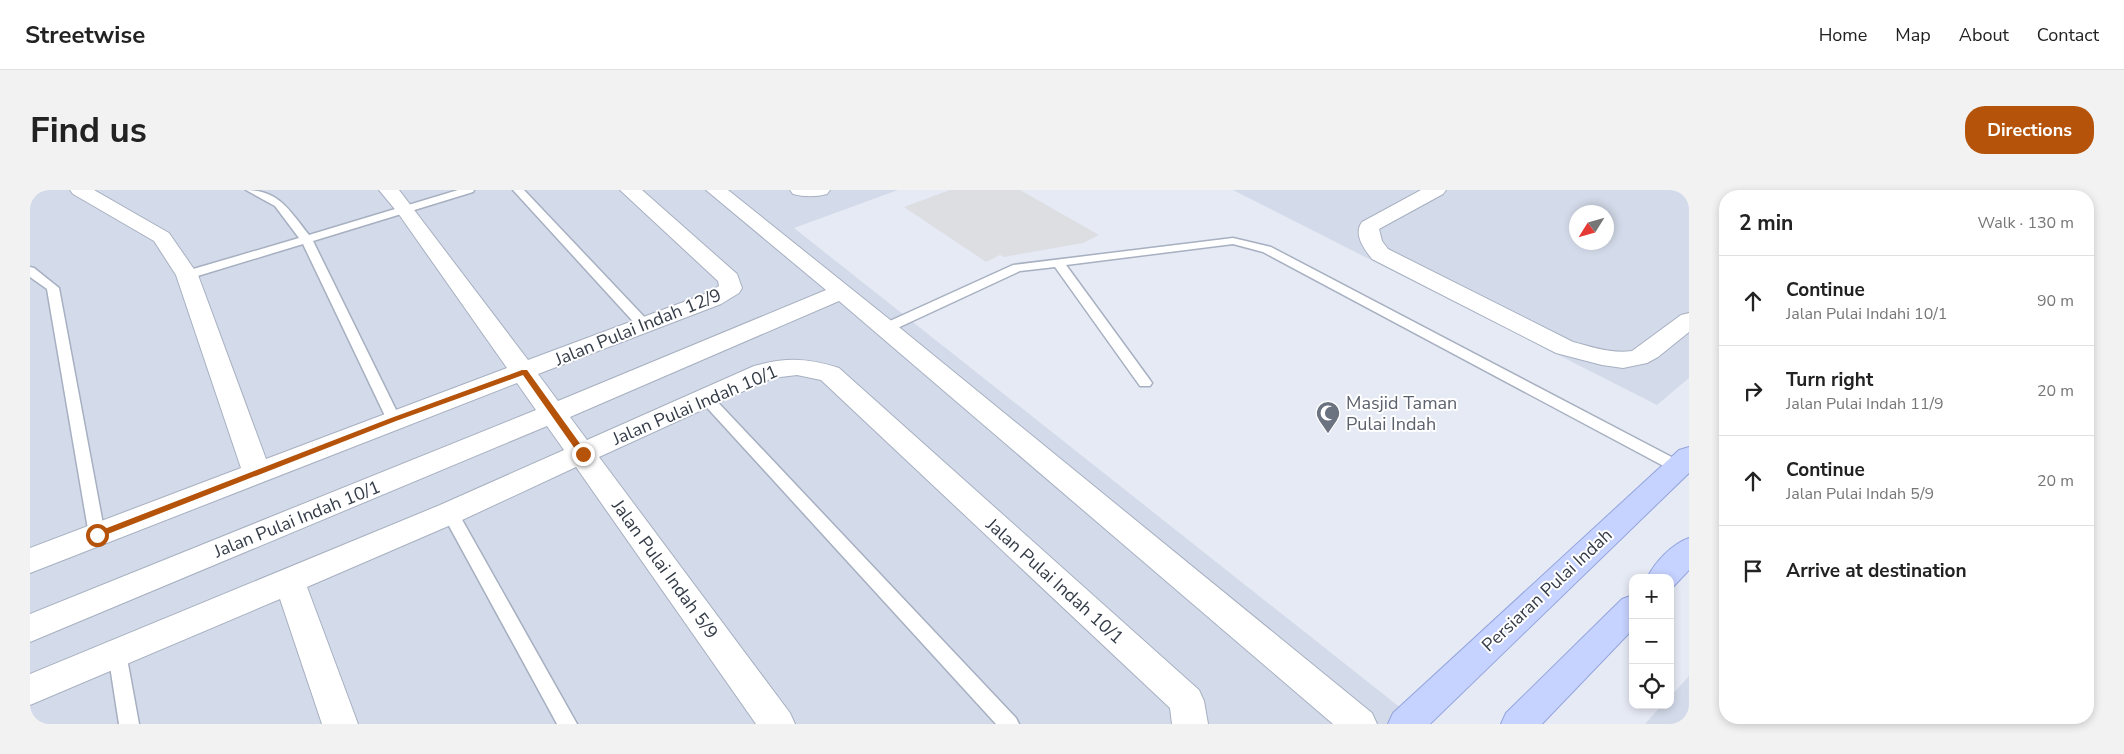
<!DOCTYPE html>
<meta charset="utf-8">
<style>
:root{--surface:#fff;--page:#f2f2f2;--text:#222;--muted:#767676;--line:#e0e0e0;--accent:#b45309}
body{margin:0;font-family:"Nunito Sans",sans-serif;background:var(--page);color:var(--text)}
.controls{position:absolute;right:15px;bottom:15px;display:grid;overflow:hidden;border-radius:10px;box-shadow:0 2px 8px #0003}
.controls button{width:45px;height:45px;display:grid;place-items:center;padding:0;border:0;border-bottom:1px solid var(--line);background:var(--surface);color:var(--text);font:25px sans-serif}
.compass{position:absolute;left:1539px;top:15px;width:45px;height:45px;border-radius:50%;background:var(--surface);box-shadow:0 2px 8px #0003;rotate:233deg}
.stop{position:absolute;width:15px;height:15px;margin:-11px;border:4px solid #b45309;border-radius:50%;background:#fff}
.stop.end{background:#b45309;border-color:#fff;box-shadow:0 1px 5px #0008}
.list{margin:0;padding:0;list-style:none}
h2{display:flex;justify-content:space-between;align-items:center;height:65px;margin:0;padding:0 20px;font-size:21px}
h2 small{font-size:16px;font-weight:400;color:var(--muted)}
.list li{display:grid;grid-template-columns:32px 1fr auto;gap:15px;align-items:center;box-sizing:border-box;height:90px;padding:0 20px;border-top:1px solid var(--line)}
.list b{display:block;font-size:19px;white-space:nowrap}
.list p{margin:0;font-size:16px;white-space:nowrap;color:var(--muted)}
.list em{font-size:16px;font-style:normal;color:var(--muted)}
.icon{flex:none;width:28px;height:28px;fill:none;stroke:currentColor;stroke-width:2;stroke-linecap:round;stroke-linejoin:round}
.map{position:relative;flex:none;width:1659px;height:534px;overflow:hidden;border-radius:20px}
header{display:flex;align-items:center;gap:30px;box-sizing:border-box;height:70px;padding:0 25px;background:var(--surface);border-bottom:1px solid var(--line)}
header strong{font-size:24px}
nav{display:flex;gap:28px;margin-inline-start:auto;font-size:18px}
.intro{display:flex;align-items:center;justify-content:space-between;box-sizing:border-box;height:120px;padding:0 30px}
h1{margin:0;font-size:35px}
.button{padding:12px 22px;border-radius:20px;background:var(--accent);color:#fff;font-size:18px;font-weight:700}
main{display:flex;gap:30px;padding:0 30px}
aside{flex:1;background:var(--surface);border-radius:20px;box-shadow:0 2px 8px #0003}
.map>svg:first-child{display:block}
.residential{fill:#d3dae9;fill-rule:evenodd}
.parking{fill:#dcdee2}
.lines{fill:none;stroke-linecap:round;stroke-linejoin:round}
.lane-casing{stroke:#a7b0c1;stroke-width:3}
.street-casing{stroke:#a7b0c1;stroke-width:2}
.secondary-casing{stroke:#93a4dd;stroke-width:2}
.lane{fill:#fff;fill-rule:evenodd}
.street{fill:#fff;fill-rule:evenodd}
.secondary{fill:#c6d2ff;fill-rule:evenodd}
.route{fill:#b45309}
.labels{text-anchor:middle;dominant-baseline:central;stroke-width:4;stroke-linejoin:round;paint-order:stroke}
.street-label{font-size:18px;fill:#343c48;stroke:#fff}
.worship-label{font-size:18px;fill:#5b616d;stroke:#fff;text-anchor:start}
</style>
<header>
<strong>Streetwise</strong>
<nav><a>Home</a><a>Map</a><a>About</a><a>Contact</a></nav>
</header>
<div class="intro"><h1>Find us</h1><a class="button">Directions</a></div>
<main>
<div class="map">
<svg width="1659" height="534" viewBox="0 0 1659 534">
<rect width="100%" height="100%" fill="#e6eaf5"/>
<path class="residential" d="M0 0H868L764 38 1391 534H0Z
M1203 0H1659V188L1627 215ZM1546 22H1576V52H1546Z
M1659 486V534H1615L1632 515H1640V507Z"/>
<path class="parking" d="M920 0H990L1069 45 1053 53 974 67 970 65 956 72 874 17Z"/>
<g class="lines">
<g class="lane-casing">
<path id="lane" d="M216 0C249 0 260 21 279 45L428 0H444L443 2 283 51 371 230 369 233H359L357 230 273 54 161 88 157 89 151 85 153 82 269 48 245 16Z
M483 0H494L620 133 621 136 620 139H610Z
M1203 48 1241 57 1653 273 1656 277 1653 281 1648 282 1643 281 1233 62 1203 54 1036 75 1120 190 1122 193 1120 196H1110L1025 77 990 81 861 141H851L850 138 851 135 983 75Z
M0 77 4 78 29 98 75 345 73 349 67 351 61 349 59 345 17 99 0 87Z
M675 202 680 204 986 528 989 534H966L670 210 668 207 670 204Z
M420 317 426 319 547 534H527L412 323 414 319Z
M87 455 93 457 96 463 109 534H89L78 463 81 457Z"/>
</g>
<g class="street-casing">
<path id="street" d="M40 0H64L139 43 168 85 236 269 477 178 368 23 349 0H369L498 170 675 104 689 96 688 91 590 0H612L707 84 712 98 709 103 691 114 508 184 528 211 796 100 676 0H698L864 133 1342 523 1347 534H1303L809 111 540 227 557 250 724 176C757 167 777 168 809 178L1169 500 1174 511 1178 534H1142L1140 518 791 190 767 185 742 188 569 267 760 523 765 534H726L546 277 430 331 277 397 328 534H292L250 409 0 515V484L410 315 534 260 517 236 0 452V424L506 220 487 193 0 383V358L211 278 146 85 124 51 43 4Z
M760 0H800L797 4C786 7 774 7 763 4Z
M1391 0H1416L1413 4 1349 39 1352 51 1358 59 1543 152C1562 157 1582 164 1602 161L1651 125 1659 123V142L1628 167 1617 173 1593 178 1572 175 1526 163 1342 69C1334 59 1323 44 1332 32Z"/>
</g>
<g class="secondary-casing">
<path id="secondary" d="M1659 257V283L1400 534H1358L1363 523 1649 260Z
M1659 348V380L1643 397 1640 398V388H1617C1625 372 1642 354 1659 348Z
M1603 405V439L1512 534H1471L1476 523 1592 409Z"/>
</g>
<use href="#lane" class="lane"/>
<use href="#street" class="street"/>
<use href="#secondary" class="secondary"/>
</g>
<path class="route" d="M492 180H497L556 262V266H550L493 185 366 231 70 347H64L63 345 64 343 361 228Z"/>
<defs>
<g id="mosque-pin" transform="scale(1.25)"><path d="M0 17L-7.5 6A9.5 9.5 0 1 1 7.5 6Z" fill="#6b7280" stroke="#fff"/><path d="M3.5-4.9A6 6 0 1 0 3.5 4.9A5 5 0 1 1 3.5-4.9Z" fill="#fff"/></g>
</defs>
<g fill-rule="evenodd">
<use href="#mosque-pin" x="1298" y="223"/>
</g>
<g class="labels">
<g class="street-label">
<text transform="translate(608 137) rotate(-22)">Jalan Pulai Indah 12/9</text>
<text transform="translate(665 215) rotate(-23)">Jalan Pulai Indah 10/1</text>
<text transform="translate(267 329) rotate(-22)">Jalan Pulai Indah 10/1</text>
<text transform="translate(635 379) rotate(54)">Jalan Pulai Indah 5/9</text>
<text transform="translate(1025 391) rotate(42)">Jalan Pulai Indah 10/1</text>
<text transform="translate(1517 400) rotate(-43)">Persiaran Pulai Indah</text>
</g>
<g class="worship-label">
<text x="1316" y="213">Masjid Taman<tspan x="1316" dy="21">Pulai Indah</tspan></text>
</g>
</g>
</svg>
<div class="controls">
<button>+</button>
<button>−</button>
<button><svg class="icon" aria-label="locate" viewBox="0 0 24 24"><circle cx="12" cy="12" r="6"/><path d="M12 2v4M12 18v4M2 12h4M18 12h4"/></svg></button>
</div>
<svg class="compass" viewBox="-18 -18 36 36"><path d="M0-13l5 13h-10z" fill="#e53935"/><path d="M0 13l5-13h-10z" fill="#767676"/></svg>
<div class="stop" style="left:67px;top:345px"></div>
<div class="stop end" style="left:553px;top:264px"></div>
</div>
<aside>
<h2>2 min<small>Walk · 130 m</small></h2>
<ul class="list">
<li><svg class="icon" aria-label="ahead" viewBox="0 0 24 24"><path d="M12 20V5M6 11l6-6 6 6"/></svg><div><b>Continue</b><p>Jalan Pulai Indahi 10/1</p></div><em>90 m</em></li>
<li><svg class="icon" aria-label="right" viewBox="0 0 24 24"><path d="M7 20v-9h11M14 6l5 5-5 5"/></svg><div><b>Turn right</b><p>Jalan Pulai Indah 11/9</p></div><em>20 m</em></li>
<li><svg class="icon" aria-label="ahead" viewBox="0 0 24 24"><path d="M12 20V5M6 11l6-6 6 6"/></svg><div><b>Continue</b><p>Jalan Pulai Indah 5/9</p></div><em>20 m</em></li>
<li><svg class="icon" aria-label="arrive" viewBox="0 0 24 24"><path d="M6 21V4h12l-3 4 3 4H6"/></svg><div><b>Arrive at destination</b></div></li>
</ul>
</aside>
</main>
